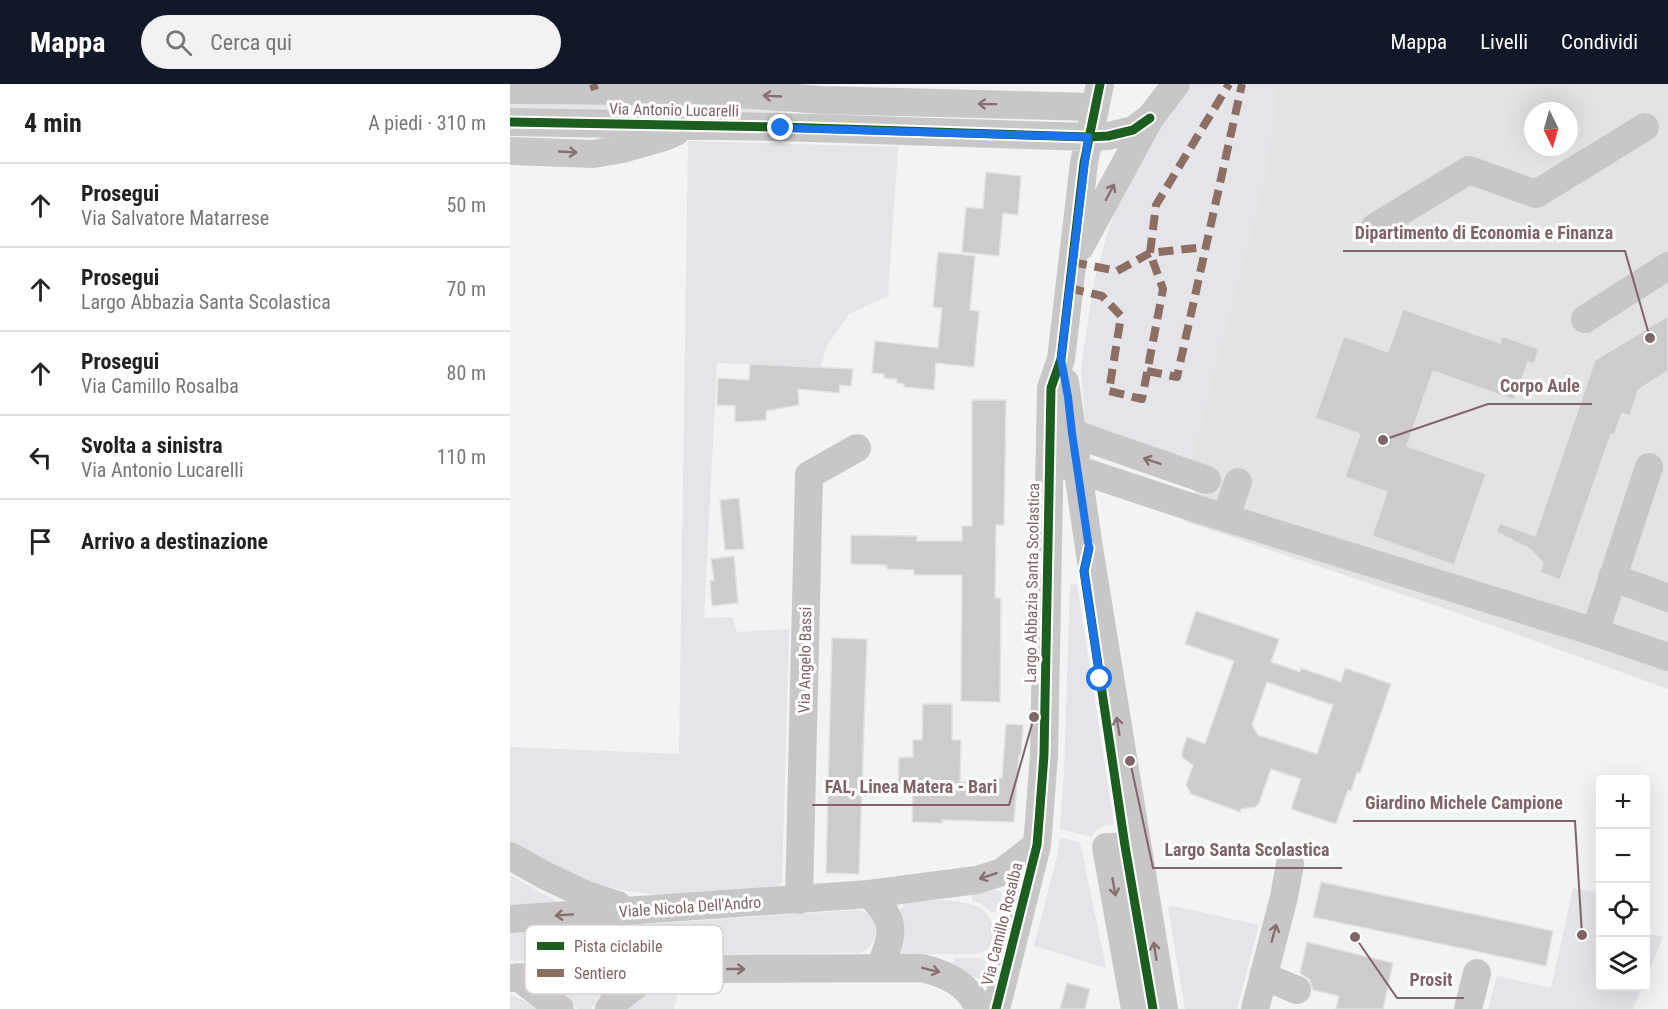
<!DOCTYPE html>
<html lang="it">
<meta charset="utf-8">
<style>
:root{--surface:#fff;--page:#f2f2f2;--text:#222;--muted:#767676;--line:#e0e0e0;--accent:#111827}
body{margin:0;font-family:"Roboto Condensed",sans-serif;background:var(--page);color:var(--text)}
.controls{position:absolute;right:18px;bottom:18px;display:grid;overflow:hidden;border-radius:6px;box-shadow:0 6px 24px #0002}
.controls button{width:54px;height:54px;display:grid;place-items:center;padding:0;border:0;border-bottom:2px solid var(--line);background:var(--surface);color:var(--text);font:30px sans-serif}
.compass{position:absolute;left:1014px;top:18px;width:54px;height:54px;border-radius:50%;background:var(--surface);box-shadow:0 6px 24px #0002;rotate:175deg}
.stop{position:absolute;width:18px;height:18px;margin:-14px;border:4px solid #1a73e8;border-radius:50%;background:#fff}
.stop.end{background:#1a73e8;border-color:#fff;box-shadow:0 2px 6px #0008}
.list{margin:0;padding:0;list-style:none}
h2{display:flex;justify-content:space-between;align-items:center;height:78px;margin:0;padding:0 24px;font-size:26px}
h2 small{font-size:20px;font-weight:400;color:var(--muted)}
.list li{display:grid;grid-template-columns:39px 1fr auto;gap:18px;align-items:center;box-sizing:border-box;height:84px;padding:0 24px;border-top:2px solid var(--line)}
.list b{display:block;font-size:22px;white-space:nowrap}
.list p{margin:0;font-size:20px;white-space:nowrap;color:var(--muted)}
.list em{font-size:20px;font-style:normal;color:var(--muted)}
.icon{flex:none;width:33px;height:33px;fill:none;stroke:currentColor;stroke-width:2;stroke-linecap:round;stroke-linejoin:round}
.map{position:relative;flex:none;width:1158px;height:925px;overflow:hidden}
header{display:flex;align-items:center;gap:36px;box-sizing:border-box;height:84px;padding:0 30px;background:var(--accent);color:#fff}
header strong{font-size:28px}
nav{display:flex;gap:33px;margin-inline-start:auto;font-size:21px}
.search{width:420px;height:54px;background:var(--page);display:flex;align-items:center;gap:15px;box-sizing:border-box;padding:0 21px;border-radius:33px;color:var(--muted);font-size:22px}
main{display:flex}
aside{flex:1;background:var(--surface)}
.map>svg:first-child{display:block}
.built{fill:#e4e3e3;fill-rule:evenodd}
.green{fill:#e4e4e9}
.building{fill:#cdcbcc;stroke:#e2e2e2;stroke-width:1.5;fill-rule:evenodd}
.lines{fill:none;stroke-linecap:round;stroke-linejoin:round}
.minor{stroke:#c8c6c6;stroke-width:28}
.quiet{stroke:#8d6e63;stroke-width:8;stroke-dasharray:15 8;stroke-linecap:butt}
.cycleway-casing{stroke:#fff;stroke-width:13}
.cycleway{stroke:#1b5e20;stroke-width:9}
.oneway{stroke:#876f71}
.route{stroke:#1a73e8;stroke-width:8}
.labels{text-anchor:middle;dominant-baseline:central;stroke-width:6;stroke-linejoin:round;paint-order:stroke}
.street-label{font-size:16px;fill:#806568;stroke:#fff}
.key{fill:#fff;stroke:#d9d1d2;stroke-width:1.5}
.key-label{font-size:16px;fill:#806568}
.leader{fill:none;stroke:#806568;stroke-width:2}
.callout-dot{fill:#806568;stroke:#fff;stroke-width:2}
.callout-label{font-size:18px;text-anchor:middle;font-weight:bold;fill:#806568;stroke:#fff;stroke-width:6;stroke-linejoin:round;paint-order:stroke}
</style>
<header>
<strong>Mappa</strong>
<div class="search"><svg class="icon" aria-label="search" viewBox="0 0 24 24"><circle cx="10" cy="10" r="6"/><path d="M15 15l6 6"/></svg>Cerca qui</div>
<nav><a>Mappa</a><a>Livelli</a><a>Condividi</a></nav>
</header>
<main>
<aside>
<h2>4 min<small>A piedi · 310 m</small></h2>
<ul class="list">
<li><svg class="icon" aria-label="ahead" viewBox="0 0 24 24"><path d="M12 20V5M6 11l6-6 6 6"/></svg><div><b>Prosegui</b><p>Via Salvatore Matarrese</p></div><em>50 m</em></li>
<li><svg class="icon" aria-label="ahead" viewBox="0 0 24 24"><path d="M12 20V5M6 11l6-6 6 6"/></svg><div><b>Prosegui</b><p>Largo Abbazia Santa Scolastica</p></div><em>70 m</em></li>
<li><svg class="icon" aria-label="ahead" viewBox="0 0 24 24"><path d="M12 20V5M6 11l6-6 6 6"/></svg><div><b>Prosegui</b><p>Via Camillo Rosalba</p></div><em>80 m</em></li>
<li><svg class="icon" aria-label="left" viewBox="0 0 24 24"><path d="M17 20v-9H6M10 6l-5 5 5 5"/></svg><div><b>Svolta a sinistra</b><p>Via Antonio Lucarelli</p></div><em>110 m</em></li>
<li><svg class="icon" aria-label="arrive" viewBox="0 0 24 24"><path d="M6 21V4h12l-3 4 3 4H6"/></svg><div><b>Arrivo a destinazione</b></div></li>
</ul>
</aside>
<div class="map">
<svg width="1158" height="925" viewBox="0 0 1158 925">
<rect width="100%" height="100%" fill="#f2f3f3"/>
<path class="built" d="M767 0H1158V605L945 528 674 437 693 385 680 380 756 88ZM1023 27H1059V63H1023Z"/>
<path class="green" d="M681 0H767L756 88 680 380 576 343 571 289 573 268 585 194 597 151 608 118 639 59Z
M0 16 269 23 268 34 0 27Z
M178 57 388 63 378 212 339 230 316 263 311 283 207 279 194 534 222 533 227 548 279 545 272 798 267 804 148 811 113 806 77 798 24 773 0 757V663L169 670Z
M567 500 604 741C592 742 588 741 582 753L550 745 554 690 560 501Z
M550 754 570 758 596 884 524 862 547 773Z
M0 791 44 816V818L0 821Z
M1063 804 1090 809V902L1132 903 1123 925H978L987 892 1041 904Z
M486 806 492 808 487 828H482L472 820 462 816V811Z
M412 817C438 816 487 813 483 853 482 859 480 865 473 868 465 871 454 870 446 870 427 870 408 870 390 870 393 854 395 842 390 826L394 820Z
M663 822 749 841 727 925H675L658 823Z
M347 826C372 828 371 862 349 869L177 870 0 877V849Z
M1136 849 1153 853 1136 895Z
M445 874H472L476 878 472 895 465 894 443 879Z
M170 898 164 925H117C136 909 143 899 170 898Z
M104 900 88 915 81 925H68L55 910 45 902Z
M0 911 13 916 28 925H0Z"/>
<path class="building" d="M476 88 511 92 508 131 493 129 489 172 452 168 456 123 473 125Z
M428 168 465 172 460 226 469 227 464 283 426 279 424 306 394 303V300L387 299V295L374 294V290L362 289 365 257 428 264 432 224 423 223Z
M893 225 990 259 992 252 1029 265 1024 280 1018 278 1004 316 923 287 897 362 976 390 944 481 862 452 877 408 835 393 850 350 805 334 834 252 878 268Z
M1158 232V287L1128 306 1120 332 1112 329 1104 351 1101 350 1050 496 1030 488 1033 479 1020 465 986 448 990 439 1025 452 1085 276Z
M240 280 343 285 341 302 330 301 329 309 288 305 289 321 256 327V336L225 338V322L207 321 208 294 239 296Z
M462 316H496L494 441H486L485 514H491L490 618 451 617 452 491H404V486L377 485V481L341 480V451L407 452V457H452V442H462Z
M229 414 234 465 215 466 210 416Z
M224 472 228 519 202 522 200 497 204 496 201 475Z
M686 527 769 555 761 578 790 588 791 584 831 598 835 584 881 600 850 689 847 688 841 707 838 706 826 740 781 725 791 695 761 685 749 719 745 723 731 725 730 728 681 710 676 701 683 681 672 673V668L677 653 695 660 724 577 675 560ZM757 598 823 621 807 670 748 651 742 641Z
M322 554 357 555 349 790 316 789Z
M413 620H442V656H451L450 698 483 699V694H492L496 640 513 641 511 671H509L504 738 432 736V739L402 738 403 706H388L389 674 403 673V656H412Z
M811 798 1043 847 1036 882 803 833Z
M797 858 883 879 873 925H826L829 912 803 906 800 896 790 889Z
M557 899 580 905 575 925H550Z"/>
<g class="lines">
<path class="minor" d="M0 6C103 6 208 7 311 16L584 23
M0 38 271 43 578 53 598 52 623 46 640 34
M0 67 83 70 112 65 154 53 166 48
M865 143 959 86 1026 110 1135 43
M570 163 640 34 666 0
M1075 235 1158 182
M555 298 579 464 654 925
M547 354 555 353 562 349 697 396
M554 381 687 425 1085 548 1158 573
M716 433 728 398
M1102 493 1158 514
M1085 548 1139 383
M0 772 34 791 74 810 108 821
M359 810C388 838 383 849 370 884
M289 816 299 391 347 364
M0 835 359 810 467 796 492 788 527 761
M753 892 787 906
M8 893 50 925
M0 894 185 885 412 884C439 891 456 899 470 925
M99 925 104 918 144 887
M486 925 527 761 529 737 534 671 541 304 551 275 574 79 590 0
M625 925 596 763 627 762
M745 925 774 813 780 780
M958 925 967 889"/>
<path class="quiet" d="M83 0 85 6
M562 178 607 187 640 169 695 163
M559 204 592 212 611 232 599 307 632 315 653 205 640 169 646 121 719 0
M637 287 667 293 732 0"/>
<g class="cycleway-casing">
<path id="cycleway" d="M0 38 271 43 578 53 598 52 623 46 640 34
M579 464 574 487 615 762 643 925
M486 925 527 761 529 737 534 671 541 304 551 275 574 79 590 0"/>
</g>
<use href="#cycleway" class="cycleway"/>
</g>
<defs><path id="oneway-shaft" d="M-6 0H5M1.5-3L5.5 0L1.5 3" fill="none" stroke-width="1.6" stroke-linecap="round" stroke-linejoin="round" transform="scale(1.5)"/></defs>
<g class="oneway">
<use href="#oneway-shaft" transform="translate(262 12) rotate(-177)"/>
<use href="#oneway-shaft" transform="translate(477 20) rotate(-179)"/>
<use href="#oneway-shaft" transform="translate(58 68) rotate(3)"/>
<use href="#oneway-shaft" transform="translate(600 108) rotate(-62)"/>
<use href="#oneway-shaft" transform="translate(642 377) rotate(-161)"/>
<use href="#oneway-shaft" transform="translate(608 642) rotate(-99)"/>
<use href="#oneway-shaft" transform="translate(478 792) rotate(162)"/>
<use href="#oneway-shaft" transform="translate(604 803) rotate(80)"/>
<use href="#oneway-shaft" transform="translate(54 831) rotate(176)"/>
<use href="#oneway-shaft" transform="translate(764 849) rotate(-75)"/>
<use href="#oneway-shaft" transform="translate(645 867) rotate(-99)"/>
<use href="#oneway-shaft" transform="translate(226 885)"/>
<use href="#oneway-shaft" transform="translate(421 886) rotate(14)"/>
</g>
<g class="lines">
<path class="route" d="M271 44 578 53 551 275 558 313 562 349 579 464 574 487 590 595"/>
</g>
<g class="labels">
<g class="street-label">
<text transform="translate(164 26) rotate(1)">Via Antonio Lucarelli</text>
<text transform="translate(522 499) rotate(-89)">Largo Abbazia Santa Scolastica</text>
<text transform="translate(295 576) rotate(-89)">Via Angelo Bassi</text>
<text transform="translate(180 823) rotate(-4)">Viale Nicola Dell'Andro</text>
<text transform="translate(492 840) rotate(-76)">Via Camillo Rosalba</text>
</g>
</g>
<rect x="15" y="841" width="198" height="69" rx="9" class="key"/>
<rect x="27" y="858" width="27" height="8" fill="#1b5e20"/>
<rect x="27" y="885" width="27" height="8" fill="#8d6e63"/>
<g class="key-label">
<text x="64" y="868">Pista ciclabile</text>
<text x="64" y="895">Sentiero</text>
</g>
<path class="leader" d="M1140 254L1115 167H833M873 356L978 320H1082M524 633L499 721H302M1072 851L1065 737H843M620 677L643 784H832M845 853L887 914H954"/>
<g class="callout-dot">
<circle cx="1140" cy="254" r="6"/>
<circle cx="873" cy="356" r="6"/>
<circle cx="524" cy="633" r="6"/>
<circle cx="1072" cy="851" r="6"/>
<circle cx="620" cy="677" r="6"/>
<circle cx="845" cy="853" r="6"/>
</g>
<g class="callout-label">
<text x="974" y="155">Dipartimento di Economia e Finanza</text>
<text x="1030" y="308">Corpo Aule</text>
<text x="401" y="709">FAL, Linea Matera - Bari</text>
<text x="954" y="725">Giardino Michele Campione</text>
<text x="737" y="772">Largo Santa Scolastica</text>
<text x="921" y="902">Prosit</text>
</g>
</svg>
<div class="controls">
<button>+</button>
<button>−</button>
<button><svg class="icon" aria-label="locate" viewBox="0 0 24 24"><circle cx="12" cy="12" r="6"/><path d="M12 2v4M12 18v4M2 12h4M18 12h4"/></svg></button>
<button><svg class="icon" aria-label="layers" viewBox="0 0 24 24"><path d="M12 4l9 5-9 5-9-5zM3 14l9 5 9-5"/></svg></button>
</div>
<svg class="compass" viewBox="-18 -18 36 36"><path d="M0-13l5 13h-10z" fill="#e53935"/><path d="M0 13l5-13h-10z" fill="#767676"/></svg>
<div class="stop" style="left:590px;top:595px"></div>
<div class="stop end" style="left:271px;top:44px"></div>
</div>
</main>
